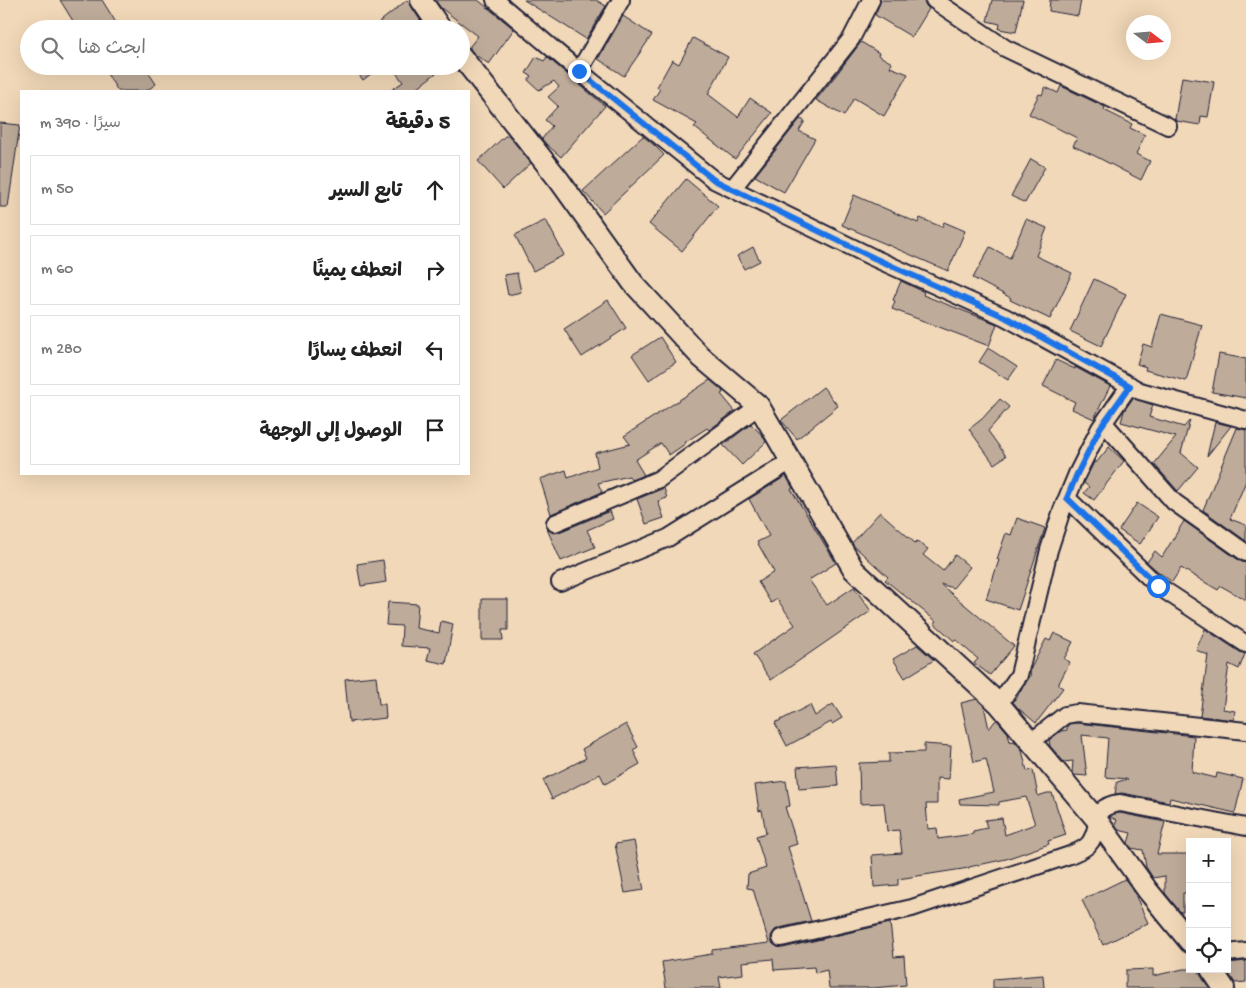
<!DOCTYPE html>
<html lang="ar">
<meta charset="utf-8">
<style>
:root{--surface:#fff;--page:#f6f6f6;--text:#222;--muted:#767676;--line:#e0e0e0}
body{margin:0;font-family:"Gochi Hand","Playpen Sans Arabic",sans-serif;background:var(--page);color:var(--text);direction:rtl}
.controls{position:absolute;right:15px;bottom:15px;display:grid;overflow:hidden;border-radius:0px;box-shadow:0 5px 20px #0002}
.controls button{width:45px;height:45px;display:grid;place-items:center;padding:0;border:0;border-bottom:1px solid var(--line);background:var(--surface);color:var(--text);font:25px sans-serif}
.compass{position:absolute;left:1126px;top:15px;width:45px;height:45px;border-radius:50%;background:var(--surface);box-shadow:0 5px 20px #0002;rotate:106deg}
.stop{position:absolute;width:15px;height:15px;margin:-11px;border:4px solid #1a73e8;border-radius:50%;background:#fff}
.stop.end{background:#1a73e8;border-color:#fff;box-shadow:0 1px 5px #0008}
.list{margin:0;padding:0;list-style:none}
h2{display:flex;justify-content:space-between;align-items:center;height:65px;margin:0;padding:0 20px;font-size:21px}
h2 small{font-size:16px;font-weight:400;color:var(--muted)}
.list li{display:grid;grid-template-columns:32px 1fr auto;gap:15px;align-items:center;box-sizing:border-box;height:70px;margin:0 10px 10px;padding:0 10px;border:1px solid var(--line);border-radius:0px}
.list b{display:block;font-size:19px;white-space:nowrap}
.list em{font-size:16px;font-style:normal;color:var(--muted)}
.icon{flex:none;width:28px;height:28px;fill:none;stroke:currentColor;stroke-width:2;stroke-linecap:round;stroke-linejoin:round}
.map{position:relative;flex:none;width:1246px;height:988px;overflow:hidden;direction:ltr}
.search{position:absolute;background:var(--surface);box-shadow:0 5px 20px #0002;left:20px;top:20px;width:450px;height:55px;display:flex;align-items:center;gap:12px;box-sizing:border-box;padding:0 18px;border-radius:28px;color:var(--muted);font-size:19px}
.panel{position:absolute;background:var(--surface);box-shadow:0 5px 20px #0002;left:20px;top:90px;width:450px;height:385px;border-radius:0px;direction:rtl}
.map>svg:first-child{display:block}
.building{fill:#beab99;stroke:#22223b}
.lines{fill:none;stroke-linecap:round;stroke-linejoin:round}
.minor-casing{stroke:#22223b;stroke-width:20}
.major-casing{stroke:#22223b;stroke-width:24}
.minor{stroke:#f1d8b8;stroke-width:16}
.major{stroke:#f1d8b8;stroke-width:20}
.route{stroke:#1a73e8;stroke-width:6}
</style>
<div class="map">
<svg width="1246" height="988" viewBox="0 0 1246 988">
<rect width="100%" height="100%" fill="#f1d8b8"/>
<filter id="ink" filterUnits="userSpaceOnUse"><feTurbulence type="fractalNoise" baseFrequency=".02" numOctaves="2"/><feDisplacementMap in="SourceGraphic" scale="10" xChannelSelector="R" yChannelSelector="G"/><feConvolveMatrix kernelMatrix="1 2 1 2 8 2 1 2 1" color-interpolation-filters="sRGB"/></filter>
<g filter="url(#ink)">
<path class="building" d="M60 0H102L120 29H78Z
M407 0 426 29H371Z
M435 0H478L514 29 489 64 474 54 470 49V46L478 36 441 8Z
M524 0H596L606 6 586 39Z
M881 0H922L929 9 912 37 875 15Z
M992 0H1023L1016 32 999 29 1000 24 987 21Z
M1050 0H1081L1078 16 1049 11Z
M623 16 652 35 624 76 598 59Z
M693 38 728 57 708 94 738 117 750 98 772 113 735 159 694 127 697 124 653 100 660 89 657 87 672 60 679 64Z
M861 42 879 53 878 55 892 63 890 67 908 74 884 116 854 98 844 116 816 100 836 75Z
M536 57 544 61 547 57 605 106 561 157 546 144 542 139 552 126 545 120 558 106 548 97 559 87 554 81 539 90 528 80 531 76 526 73Z
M102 66H144L156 84 146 91H118Z
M352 66H381L363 80Z
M391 66H445L413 91H390L403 82Z
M1182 77 1214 82 1208 117 1201 116 1200 125 1176 121 1175 119Z
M1061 86 1105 107 1104 110 1132 124 1130 128 1145 135 1136 154 1150 161 1141 180 1095 156 1073 146 1077 138 1029 114 1039 94 1042 95 1045 87 1058 93Z
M800 119 805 121 799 131 815 139 784 192 755 176Z
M0 123 20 125 8 207H0Z
M505 136H509L531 163 503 189 478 161Z
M643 136 654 145 664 155 603 213 583 191Z
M1031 159 1045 167 1025 203 1011 196Z
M686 179 718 206 682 251 649 224Z
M854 195 918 223 920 218 942 227 944 222 965 231 948 271 842 225Z
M1026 219 1047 228 1036 256 1072 273 1050 319 1010 300 1011 298 973 278 990 247 1010 258Z
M546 220 564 255 533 271 515 235Z
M753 247 760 261 744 269 737 256Z
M517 273 521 292 508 295 504 275Z
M1094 279 1126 294 1101 346 1070 331Z
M901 281 924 292 923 295 997 324 989 346 892 309 895 301 893 300Z
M608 300 626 328 582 357 564 329Z
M1161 314 1202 325 1186 381 1145 370 1146 367 1137 364 1143 344 1152 347Z
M660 337 676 362 649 380 632 355Z
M988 348 1017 367 1008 380 979 362Z
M1219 354 1246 359V398L1212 392Z
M1056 360 1075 369V367L1110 386 1094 419 1072 409 1075 402 1043 386Z
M710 380 722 390 723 393 721 394 735 411 709 430 707 428 684 443 685 444 669 455 661 443 635 460 644 475 631 480 629 476 598 483 602 492 551 514 540 479 566 470 568 478 598 467 595 453 630 444 624 436Z
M823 387 838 406 797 439 781 420Z
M1133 398 1153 405 1149 417 1184 427 1190 420 1181 453 1198 467 1178 491 1154 464 1176 437 1121 422 1124 411Z
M1000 399 1009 407 988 431 1006 456 994 464 969 429 982 419Z
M1215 422 1231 426 1207 456Z
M751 424 763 436 766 442 742 465 723 445Z
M1237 428 1246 430V481L1230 519 1246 525V541L1203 510Z
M1109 447 1124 461 1094 500 1084 493 1089 487 1084 483 1094 462 1096 463Z
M786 476 793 488 791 489 836 563 809 580 827 605 854 587 871 611 771 680 753 654 795 625 777 599 771 603 758 582 774 572 757 542 769 536 749 499Z
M664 488 667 498 658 501 664 518 646 524 637 499Z
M1137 503 1158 517 1140 544 1119 530Z
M610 511 613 519 587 530 595 547 561 561 547 529 553 533 559 532Z
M880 512 915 543 917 541 928 549 923 555 943 571 955 555 970 567 953 588 940 584 1014 646 990 675 974 663 978 659 956 640 954 641 934 623 936 621 885 580 888 577 854 546 852 543Z
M1017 518 1045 528 1018 610 986 599 999 560 997 559 1006 533 1011 535Z
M1184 521 1240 561 1246 563V600L1221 586 1218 590 1181 568 1172 582 1155 569 1147 562 1155 551 1162 557Z
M383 560 386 582 361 586 357 564Z
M482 599H508V630H502L503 640H482Z
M388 602 418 604 416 628 439 633 441 621 453 624 446 664 427 660 430 648 401 646 402 626 386 625Z
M1205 629 1240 652 1245 654 1239 669 1229 664 1223 709 1235 711 1234 720 1200 716 1208 655 1196 650Z
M1054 633 1073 642 1064 659 1070 662 1058 685 1063 688 1036 723 1018 708 1013 702 1031 675 1030 674 1031 668 1046 639 1050 641Z
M917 645 934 660 905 678 893 659Z
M376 676 379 704H385L386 718 349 722 345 679Z
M977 699 984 706 989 729 995 721 997 720 1008 733 1010 742 1014 741 1022 750 1027 771 1033 770 1038 796 1047 793H1052L1066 835 1048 841 1049 844 1006 859 969 867V868L898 879V885L874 887 872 855 902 853 899 830 887 831 884 803 860 804 859 763 889 762V753L924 752V744L951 746 949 779 937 778V804H926L928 829 937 828 938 839 973 834V831L987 828 985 820 1002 818 1005 835 1035 824 1026 797 999 802V805L960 804 959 799 994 792 986 759 974 762 961 703Z
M833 704 842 718 832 724 831 722 787 746 775 723 810 705 815 716Z
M1077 723 1194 736 1192 772 1216 778 1217 773 1243 779 1235 813 1170 798 1169 802 1122 793 1115 794 1117 782 1128 779 1105 777 1108 738 1082 735 1087 776 1074 775 1072 773 1073 761 1064 762 1050 746 1049 740 1061 731 1067 730V727L1069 724Z
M626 724 638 747 633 750 640 764 605 784 600 774 552 799 543 780 586 758 582 749Z
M836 764 838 786 799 789 797 767Z
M786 781 790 806 785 807 797 844 788 847 811 921 779 928 775 930 771 936V941L773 944 778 947 783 948 890 923 894 957 904 956 906 985 873 988H829L827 970 815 973 814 967 774 970 773 959 742 962 743 974 719 977 721 988H666L662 962 712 954V950L769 943 753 889 747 888 748 874 766 868 756 836 766 833 762 810 759 811 755 785Z
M1120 813 1165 822 1157 854H1190V893H1183V912H1180L1165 893V876L1153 878 1146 867 1143 850 1131 848 1128 843 1131 833 1118 830 1115 825 1117 820 1110 817 1114 814Z
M634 841 644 890 625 893 615 844Z
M1125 879 1133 890 1148 923 1103 945 1082 900Z
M1246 961V982L1235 983 1226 969H1227V963Z
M1153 969V976L1183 969H1199L1201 976 1209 988H1125V983H1126V970Z
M1043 975 1044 988H993V979Z"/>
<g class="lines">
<g class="minor-casing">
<path id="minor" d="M495 0 579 71 714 180 874 258 1005 317 1140 391 1246 420
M934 0 1005 48 1168 126
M579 71 621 0
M732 189 851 39 871 0
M1104 423 1174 502 1246 553
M1067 498 1158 586 1246 644
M555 523 659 479 759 406
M560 582 668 538 791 461
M999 704 1019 675 1049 550 1062 510 1077 474 1100 428 1130 385
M1031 742 1065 715 1077 713 1246 731
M781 938 912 908 1070 855C1076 852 1083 850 1088 845 1103 829 1089 806 1120 803L1246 827
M1227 953 1246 951"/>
</g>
<g class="major-casing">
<path id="major" d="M421 0 441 29
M461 56 559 180 633 283 701 357 759 406 854 570 999 704 1097 820 1148 891 1190 942
M1211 969 1224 988"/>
</g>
<use href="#minor" class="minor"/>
<use href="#major" class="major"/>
</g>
</g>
<g class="lines" filter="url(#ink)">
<path class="route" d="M579 71 714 180 874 258 1005 317 1130 386 1100 428 1077 474 1067 498 1158 586"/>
</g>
</svg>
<div class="controls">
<button>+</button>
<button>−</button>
<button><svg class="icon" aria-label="locate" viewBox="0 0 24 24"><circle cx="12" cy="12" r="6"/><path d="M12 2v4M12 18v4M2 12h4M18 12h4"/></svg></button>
</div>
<svg class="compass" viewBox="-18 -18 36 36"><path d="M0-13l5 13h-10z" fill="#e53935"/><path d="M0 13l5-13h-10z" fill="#767676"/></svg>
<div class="stop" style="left:1158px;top:586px"></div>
<div class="stop end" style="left:579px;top:71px"></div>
<div class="search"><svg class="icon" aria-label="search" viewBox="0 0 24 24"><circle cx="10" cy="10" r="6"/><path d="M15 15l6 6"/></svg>ابحث هنا</div>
<section class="panel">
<h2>5 دقيقة<small>سيرًا · 390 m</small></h2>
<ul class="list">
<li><svg class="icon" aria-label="ahead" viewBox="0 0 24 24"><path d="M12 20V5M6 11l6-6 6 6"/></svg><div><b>تابع السير</b></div><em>50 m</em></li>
<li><svg class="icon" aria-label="right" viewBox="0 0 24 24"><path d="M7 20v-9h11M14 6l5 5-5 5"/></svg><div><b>انعطف يمينًا</b></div><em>60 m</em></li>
<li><svg class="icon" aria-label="left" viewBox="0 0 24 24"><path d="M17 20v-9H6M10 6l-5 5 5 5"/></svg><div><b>انعطف يسارًا</b></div><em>280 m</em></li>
<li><svg class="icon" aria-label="arrive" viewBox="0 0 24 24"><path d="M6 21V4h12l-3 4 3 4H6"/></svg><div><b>الوصول إلى الوجهة</b></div></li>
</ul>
</section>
</div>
